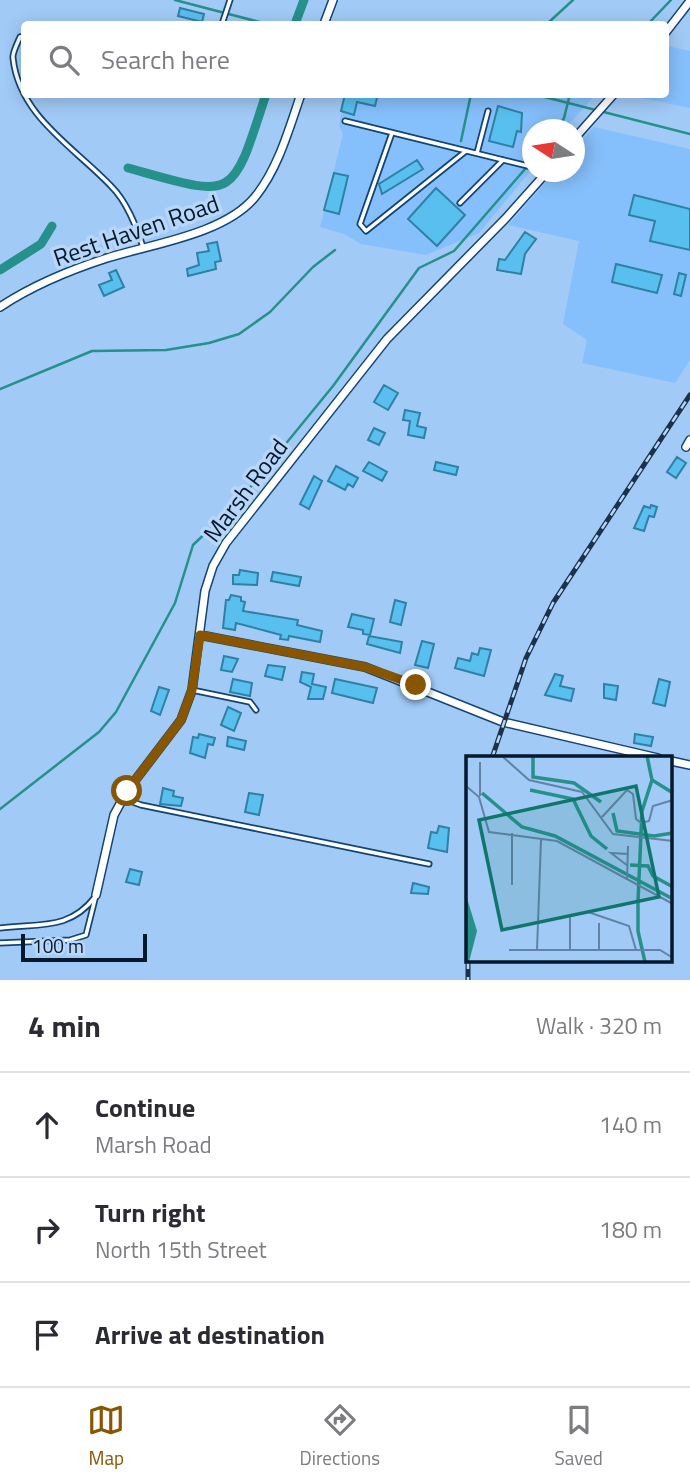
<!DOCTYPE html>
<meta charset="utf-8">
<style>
:root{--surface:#fff;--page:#f7f7f7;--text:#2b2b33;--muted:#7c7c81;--line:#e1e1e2;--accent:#850}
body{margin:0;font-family:"Titillium Web",sans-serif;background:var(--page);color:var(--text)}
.compass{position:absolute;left:522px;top:119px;width:63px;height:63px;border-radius:50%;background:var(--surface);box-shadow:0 4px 18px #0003;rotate:282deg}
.scale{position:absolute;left:21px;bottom:18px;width:126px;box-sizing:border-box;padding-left:7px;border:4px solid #05192d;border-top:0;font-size:19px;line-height:24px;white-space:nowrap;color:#05192d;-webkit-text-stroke:5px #b7d6f8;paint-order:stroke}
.stop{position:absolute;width:21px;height:21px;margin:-16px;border:5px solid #850;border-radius:50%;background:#fff}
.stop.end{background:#850;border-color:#fff;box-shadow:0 2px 7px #0008}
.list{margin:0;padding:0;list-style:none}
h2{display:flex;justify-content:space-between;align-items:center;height:91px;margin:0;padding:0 28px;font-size:30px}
h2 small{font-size:23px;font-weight:400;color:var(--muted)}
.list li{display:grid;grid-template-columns:46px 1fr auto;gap:21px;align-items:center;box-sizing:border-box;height:105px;padding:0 28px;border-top:2px solid var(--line)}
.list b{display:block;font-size:26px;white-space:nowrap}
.list p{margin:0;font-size:23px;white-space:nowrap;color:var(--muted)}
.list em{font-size:23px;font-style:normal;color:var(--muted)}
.icon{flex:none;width:38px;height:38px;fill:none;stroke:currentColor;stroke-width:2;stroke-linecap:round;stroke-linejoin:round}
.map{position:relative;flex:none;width:690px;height:980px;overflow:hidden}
.search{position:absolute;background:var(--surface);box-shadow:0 4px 18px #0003;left:21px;right:21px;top:21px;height:77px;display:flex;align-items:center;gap:18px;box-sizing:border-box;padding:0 24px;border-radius:7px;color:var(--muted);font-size:26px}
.sheet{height:406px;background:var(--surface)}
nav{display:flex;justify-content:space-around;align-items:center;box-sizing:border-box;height:98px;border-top:2px solid var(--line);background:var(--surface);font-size:19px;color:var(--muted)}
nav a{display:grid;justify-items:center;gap:4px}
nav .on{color:var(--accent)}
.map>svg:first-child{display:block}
.built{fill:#86c0fc}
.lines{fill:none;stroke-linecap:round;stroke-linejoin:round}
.stream{stroke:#26908b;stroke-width:2.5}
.canal{stroke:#26908b;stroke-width:9}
.building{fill:#59bfee;stroke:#2e81a5;stroke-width:2}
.lane-casing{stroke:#124574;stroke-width:7}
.street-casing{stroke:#124574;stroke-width:10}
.lane{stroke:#fff;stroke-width:3.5}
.street{stroke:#fff;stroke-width:7}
.rail-casing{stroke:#1b324a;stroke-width:5}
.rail{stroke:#b7d6f8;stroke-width:2.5;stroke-dasharray:8;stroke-linecap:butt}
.route{stroke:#850;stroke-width:9}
.labels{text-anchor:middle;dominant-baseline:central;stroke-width:7;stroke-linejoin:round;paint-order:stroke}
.street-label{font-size:24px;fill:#05192d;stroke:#b7d6f8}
.inset-river{fill:none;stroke:#26908b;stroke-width:3.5}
.inset-road{fill:none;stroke:#6383a6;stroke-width:2}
.view{fill:#0f766e;fill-opacity:0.15;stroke:#0f766e;stroke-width:3.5}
.inset-edge{fill:none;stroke:#05192d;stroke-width:3.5}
</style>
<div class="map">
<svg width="690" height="980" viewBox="0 0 690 980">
<rect width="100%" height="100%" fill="#a1caf6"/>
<path class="built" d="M667 46 690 51V108L627 95 666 94Z
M345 95H595L565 129 532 130V169L479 233 426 255 361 244 344 234 320 227 343 134 339 126Z
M594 127 690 149V360L675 383 582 363 587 340 563 324 579 241 508 225 555 172H574L575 149Z"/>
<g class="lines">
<path class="stream" d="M175 0 267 24
M507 24 548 23 573 0
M648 24 671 0
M533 94 690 134
M557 130 564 118 570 94
M461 141 471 94
M0 389 92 351 166 350 209 343 239 334 270 312 313 267 335 250
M0 809 99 732 116 712 175 603 193 545 239 501 333 386 419 268 454 251 532 161"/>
<path class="canal" d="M295 24 304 0
M128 168C236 198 231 203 266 94
M0 270 41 244 52 226"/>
</g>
<path class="building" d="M180 8 204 14 202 22 178 16Z
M345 94H378L375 106 357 102 354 115 341 111Z
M498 106 522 113 521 132 517 131 513 147 489 141Z
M417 160 423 169 382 194 379 184Z
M334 173 348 176 339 214 324 210Z
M436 188 465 215 437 246 408 219Z
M634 195 690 209V250L650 241 655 221 629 215Z
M525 232 536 239 525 254 521 274 497 270 499 259 505 260Z
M217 242 221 261 215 262 216 269 188 276 187 269 199 265 197 253 209 251 207 244Z
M616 264 662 275 657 293 612 282Z
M116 270 124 287 104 296 99 285 112 280 109 273Z
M679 273 686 275 681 296 674 294Z
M384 385 398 393 388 410 374 402Z
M405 410 420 413 417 426 426 428 424 438 408 435 410 421 403 420Z
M374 428 385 433 379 445 368 440Z
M677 457 686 463 676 478 667 472Z
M369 462 387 472 382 481 363 471Z
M436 462 458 467 456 475 434 470Z
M336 466 358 478 353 487 348 484 345 490 328 481Z
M314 476 322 481 309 509 300 504Z
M651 505 657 507 654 517 649 516 644 531 634 528 644 506 650 508Z
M240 570 258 573 257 585 233 584V575H239Z
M273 572 301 577 299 586 271 581Z
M231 595 241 597V601L245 602 243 611 298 620 297 625 322 631 320 642 289 636 288 640 280 639 281 635 236 623 235 630 223 628 226 600H229Z
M395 600 406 603 401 625 390 622Z
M352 614 374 619 370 635 363 634V630L348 627Z
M369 636 402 642 400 653 367 644Z
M422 641 434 644 428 668 415 665Z
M480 648 491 650 484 676 455 668 458 658 470 661 472 653 478 655Z
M224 656 238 659 232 672 221 670Z
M268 665 285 667 282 680 265 676Z
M302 672 314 674 312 684 326 687 323 699H308L311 687 300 682Z
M555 674 563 676 560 686 574 689 571 701 545 695Z
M233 679 252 683 250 696 230 692Z
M335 679 377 688 373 703 332 693Z
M659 679 670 682 665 706 653 703Z
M604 684 618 686 616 700 604 698Z
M159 687 169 690 160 715 151 711Z
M228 707 241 713 234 731 221 725Z
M199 734 215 738 213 745 208 744 205 758 190 753 193 737 198 738Z
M635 734 653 737 651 746 634 743Z
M228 737 246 741 244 750 227 746Z
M163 788 174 791 173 796 183 798 181 806 160 804Z
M249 793 263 795 259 815 245 812Z
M439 826 449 828 447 852 428 848 431 832 437 833Z
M130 869 142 872 139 885 126 882Z
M413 883 429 887 428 894 411 893Z"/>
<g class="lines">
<g class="lane-casing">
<path id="lane" d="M222 24 230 0
M24 36 20 37C18 42 12 53 13 58 19 116 74 147 111 186 127 202 136 226 143 247
M345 121 532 167
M392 133 360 224 366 231 466 151
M477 153 488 111
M460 203 503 160
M192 690 250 702 256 710
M125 799 141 805 429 864
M0 928C38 923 69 931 95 897
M0 943 70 940 86 935 96 895"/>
</g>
<g class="street-casing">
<path id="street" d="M324 24 333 0
M666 32 690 1
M574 139 614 94
M0 307C33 285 70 270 107 258 152 244 225 234 255 197 278 169 289 129 301 94
M686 447 690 440
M200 635 365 667 503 722 658 758
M671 761 690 765
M96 895 114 815 127 791 181 720 192 690 205 591 213 566 226 543 387 339 506 218 547 172"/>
</g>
<use href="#lane" class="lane"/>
<use href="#street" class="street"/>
<g class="rail-casing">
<path id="rail" d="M492 758 526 658 553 603 690 395
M468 914V944
M468 961V980"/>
</g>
<use href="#rail" class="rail"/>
</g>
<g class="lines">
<path class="route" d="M127 791 181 720 192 690 200 635 365 667 416 685"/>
</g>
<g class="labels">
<g class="street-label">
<text transform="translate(136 230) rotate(-19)">Rest Haven Road</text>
<text transform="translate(245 490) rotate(-53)">Marsh Road</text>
</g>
</g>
<g transform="translate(466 756)">
<rect width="206" height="206" fill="#a1caf6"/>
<path d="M0 139 11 175 3 206H0Z" fill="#26908b"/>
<path class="inset-river" d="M67 0V21L108 27 135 46M181 0 186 24 207 37M64 34 107 43 125 80 141 93M16 37 56 71 89 80 207 143M147 57 151 75 188 80 207 77M164 109 182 110 187 120 207 131M179 206 172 175V145L176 55 186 24"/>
<path class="inset-road" d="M36 0 63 24 116 36 147 78 207 85M14 6V40M0 30 13 41 23 76 91 85 207 148M136 61 161 34 167 38 170 63 175 67 183 65 187 50 207 44M162 110 145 97 162 98M161 124 162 90M46 129V77M122 156 163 170 170 194M104 160V193M133 167V194M43 194H194L207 202M71 194 75 84"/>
<path class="view" d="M170 30 193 141 36 174 13 64Z"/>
<rect width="206" height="206" class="inset-edge"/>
</g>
</svg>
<svg class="compass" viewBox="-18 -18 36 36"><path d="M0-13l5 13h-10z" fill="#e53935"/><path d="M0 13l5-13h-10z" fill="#7c7c81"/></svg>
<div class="scale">100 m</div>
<div class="stop" style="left:127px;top:791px"></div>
<div class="stop end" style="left:416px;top:685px"></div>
<div class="search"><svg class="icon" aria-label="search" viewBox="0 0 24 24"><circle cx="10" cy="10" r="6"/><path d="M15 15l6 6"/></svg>Search here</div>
</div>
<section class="sheet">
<h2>4 min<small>Walk · 320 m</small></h2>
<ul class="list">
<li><svg class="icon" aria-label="ahead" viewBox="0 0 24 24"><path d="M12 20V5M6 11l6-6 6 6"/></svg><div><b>Continue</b><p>Marsh Road</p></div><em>140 m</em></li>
<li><svg class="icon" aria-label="right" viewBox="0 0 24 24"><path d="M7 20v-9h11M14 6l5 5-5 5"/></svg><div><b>Turn right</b><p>North 15th Street</p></div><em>180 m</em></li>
<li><svg class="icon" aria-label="arrive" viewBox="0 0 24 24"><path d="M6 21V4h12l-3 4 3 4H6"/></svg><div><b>Arrive at destination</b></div></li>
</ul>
</section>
<nav>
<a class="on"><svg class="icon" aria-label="map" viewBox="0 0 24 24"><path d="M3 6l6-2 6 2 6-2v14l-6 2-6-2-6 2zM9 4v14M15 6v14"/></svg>Map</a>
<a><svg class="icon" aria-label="directions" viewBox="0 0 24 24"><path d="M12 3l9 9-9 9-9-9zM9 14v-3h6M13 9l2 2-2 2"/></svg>Directions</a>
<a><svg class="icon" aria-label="saved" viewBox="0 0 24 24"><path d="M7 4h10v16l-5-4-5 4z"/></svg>Saved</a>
</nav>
